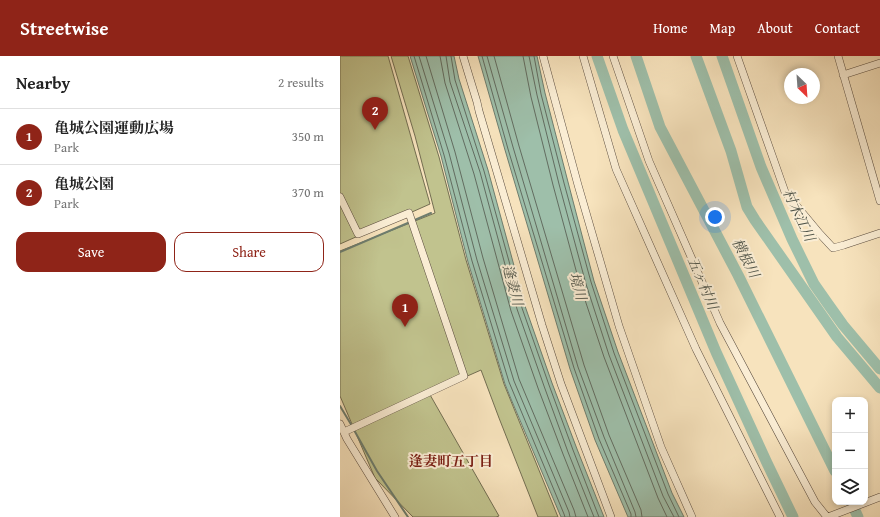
<!DOCTYPE html>
<meta charset="utf-8">
<style>
:root{--surface:#fff;--page:#f6f6f6;--text:#222;--muted:#767676;--line:#e0e0e0;--accent:#8f2418}
body{margin:0;font-family:"Gentium Book Plus","Noto Serif JP",serif;background:var(--page);color:var(--text)}
.controls{position:absolute;right:12px;bottom:12px;display:grid;overflow:hidden;border-radius:8px;box-shadow:0 2px 6px #0003}
.controls button{width:36px;height:36px;display:grid;place-items:center;padding:0;border:0;border-bottom:1px solid var(--line);background:var(--surface);color:var(--text);font:20px sans-serif}
.compass{position:absolute;left:444px;top:12px;width:36px;height:36px;border-radius:50%;background:var(--surface);box-shadow:0 2px 6px #0003;rotate:155deg}
.you{position:absolute;left:375px;top:161px;width:14px;height:14px;margin:-10px;border:3px solid #fff;border-radius:50%;background:#1a73e8;box-shadow:0 0 0 6px #1a73e833}
.badge{display:grid;place-items:center;width:26px;height:26px;border-radius:50%;background:var(--accent);color:#fff;font-size:13px;font-weight:700}
.pin{position:absolute;translate:-50% -33px;filter:drop-shadow(0 1px 2px #0008)}
.pin::after{content:'';position:absolute;top:21px;width:14px;height:12px;background:inherit;clip-path:polygon(0 0,100% 0,50% 100%)}
.list{margin:0;padding:0;list-style:none}
h2{display:flex;justify-content:space-between;align-items:center;height:52px;margin:0;padding:0 16px;font-size:17px}
h2 small{font-size:13px;font-weight:400;color:var(--muted)}
.list li{display:grid;grid-template-columns:26px 1fr auto;gap:12px;align-items:center;box-sizing:border-box;height:56px;padding:0 16px;border-top:1px solid var(--line)}
.list b{display:block;font-size:15px;white-space:nowrap}
.list p{margin:0;font-size:13px;white-space:nowrap;color:var(--muted)}
.list em{font-size:13px;font-style:normal;color:var(--muted)}
.actions{display:flex;gap:8px;padding:12px 16px}
.actions a{flex:1;padding:9px 0;border:1px solid var(--accent);border-radius:12px;text-align:center;font-size:14px;color:var(--accent)}
.actions .main{background:var(--accent);color:#fff}
.icon{flex:none;width:22px;height:22px;fill:none;stroke:currentColor;stroke-width:2;stroke-linecap:round;stroke-linejoin:round}
.map{position:relative;flex:none;width:540px;height:461px;overflow:hidden}
header{display:flex;align-items:center;gap:24px;box-sizing:border-box;height:56px;padding:0 20px;background:var(--accent);color:#fff}
header strong{font-size:19px}
nav{display:flex;gap:22px;margin-inline-start:auto;font-size:14px}
main{display:flex}
aside{flex:1;background:var(--surface)}
.map>svg:first-child{display:block}
.green{fill:#c1c38e;stroke:#736e52}
.water{fill:#9ebfaa;stroke:#6e7d6e}
.lines{fill:none;stroke-linecap:round;stroke-linejoin:round}
.shore{stroke:#626c60;stroke-width:1}
.stream{stroke:#6e7d6e;stroke-width:2}
.river{stroke:#9ebfaa;stroke-width:11}
.minor-casing{stroke:#5a4c3f;stroke-width:8}
.minor{stroke:#faedd4;stroke-width:7}
.labels{text-anchor:middle;dominant-baseline:central;stroke-width:4;stroke-linejoin:round;paint-order:stroke}
.water-label{font-size:14px;font-style:italic;fill:#4f5449;stroke:#faedd4}
.neighbourhood-label{font-size:14px;font-weight:bold;fill:#7a1f14;stroke:#faedd4}
</style>
<header>
<strong>Streetwise</strong>
<nav><a>Home</a><a>Map</a><a>About</a><a>Contact</a></nav>
</header>
<main>
<aside>
<h2>Nearby<small>2 results</small></h2>
<ul class="list">
<li><span class="badge">1</span><div><b>亀城公園運動広場</b><p>Park</p></div><em>350 m</em></li>
<li><span class="badge">2</span><div><b>亀城公園</b><p>Park</p></div><em>370 m</em></li>
</ul>
<div class="actions"><a class="main">Save</a><a>Share</a></div>
</aside>
<div class="map">
<svg width="540" height="461" viewBox="0 0 540 461">
<rect width="100%" height="100%" fill="#f7e3bd"/>
<filter id="stains"><feTurbulence type="fractalNoise" baseFrequency=".005" numOctaves="4"/><feColorMatrix values="0 0 0 0 .2 0 0 0 0 .09 0 0 0 0 .02 0 0 0 .5 -.17"/></filter>
<radialGradient id="worn" r=".72"><stop offset=".6" stop-color="#630" stop-opacity="0"/><stop offset="1" stop-color="#630" stop-opacity=".3"/></radialGradient>
<path class="green" d="M0 0H48L90 148 0 188Z
M51 0H68L99 101 126 204 164 328 218 461H198L159 362 141 314 89 337 159 460 156 461H73L35 422 0 340V195L95 157 75 80Z"/>
<path class="water" d="M70 0H114L119 23 148 114 185 250 212 327 237 393 264 461H221L171 343 165 328 128 206 101 100Z
M138 0H197L205 37 228 126 254 225 278 296 332 437 344 461H288L255 384 230 313 165 94Z"/>
<g class="lines">
<path class="shore" d="M74 0 104 99 132 205 169 326 224 458 225 461
M79 0 109 97 137 204 174 325 229 456 230 461
M86 0 115 96 143 202 179 323 234 454 236 461
M100 0 105 27 134 118 171 255 198 332 223 398 248 461
M106 0 110 26 140 116 177 253 204 330 228 396 254 461
M111 0 115 24 144 115 182 252 209 329 233 394 259 461
M142 0 168 93 234 312 259 383 291 458V461
M147 0 173 91 238 311 264 381 295 456 296 461
M154 0 179 90 244 309 269 379 301 454 302 461
M183 0 191 41 213 129 240 229 264 301 318 442 327 461
M189 0 197 39 219 128 246 228 269 299 323 440 334 461
M194 0 201 38 224 127 251 226 274 297 328 438 339 461"/>
<path class="stream" d="M0 196 91 157
M0 350 12 370
M14 374 37 415 68 461"/>
<path class="river" d="M257 0 283 74 353 241 376 296 427 407 453 461
M296 0 320 71 398 219 495 415
M356 0 391 95 407 151 415 164 497 281 540 332
M382 0 421 111 452 183 474 228 488 248 503 269 540 313
M511 446 518 461"/>
<g class="minor-casing">
<path id="minor" d="M123 0 137 46 139 55 202 269 221 328 271 461
M203 0 238 129 279 270 321 391 352 461
M243 0 276 113 356 293 440 461
M273 0 309 105 380 267 475 446 487 461
M397 0 445 136 480 178 493 192 504 189 540 177
M498 0 540 145
M503 19 540 7
M0 141 18 178 69 157 124 320 4 376
M0 368 7 383 55 461
M488 461 540 441"/>
</g>
<use href="#minor" class="minor"/>
</g>
<g class="labels">
<g class="water-label">
<text transform="translate(459 159) rotate(65)">村木江川</text>
<text transform="translate(406 202) rotate(63)">横根川</text>
<text transform="translate(363 227) rotate(67)">五ヶ村川</text>
<text transform="translate(173 229) rotate(75)">逢妻川</text>
<text transform="translate(238 230) rotate(74)">境川</text>
</g>
<g class="neighbourhood-label">
<text x="111" y="405">逢妻町五丁目</text>
</g>
</g>
<rect width="100%" height="100%" filter="url(#stains)"/>
<rect width="100%" height="100%" fill="url(#worn)"/>
</svg>
<div class="controls">
<button>+</button>
<button>−</button>
<button><svg class="icon" aria-label="layers" viewBox="0 0 24 24"><path d="M12 4l9 5-9 5-9-5zM3 14l9 5 9-5"/></svg></button>
</div>
<svg class="compass" viewBox="-18 -18 36 36"><path d="M0-13l5 13h-10z" fill="#e53935"/><path d="M0 13l5-13h-10z" fill="#767676"/></svg>
<div class="you"></div>
<div class="pin badge" style="left:65px;top:271px">1</div>
<div class="pin badge" style="left:35px;top:74px">2</div>
</div>
</main>
